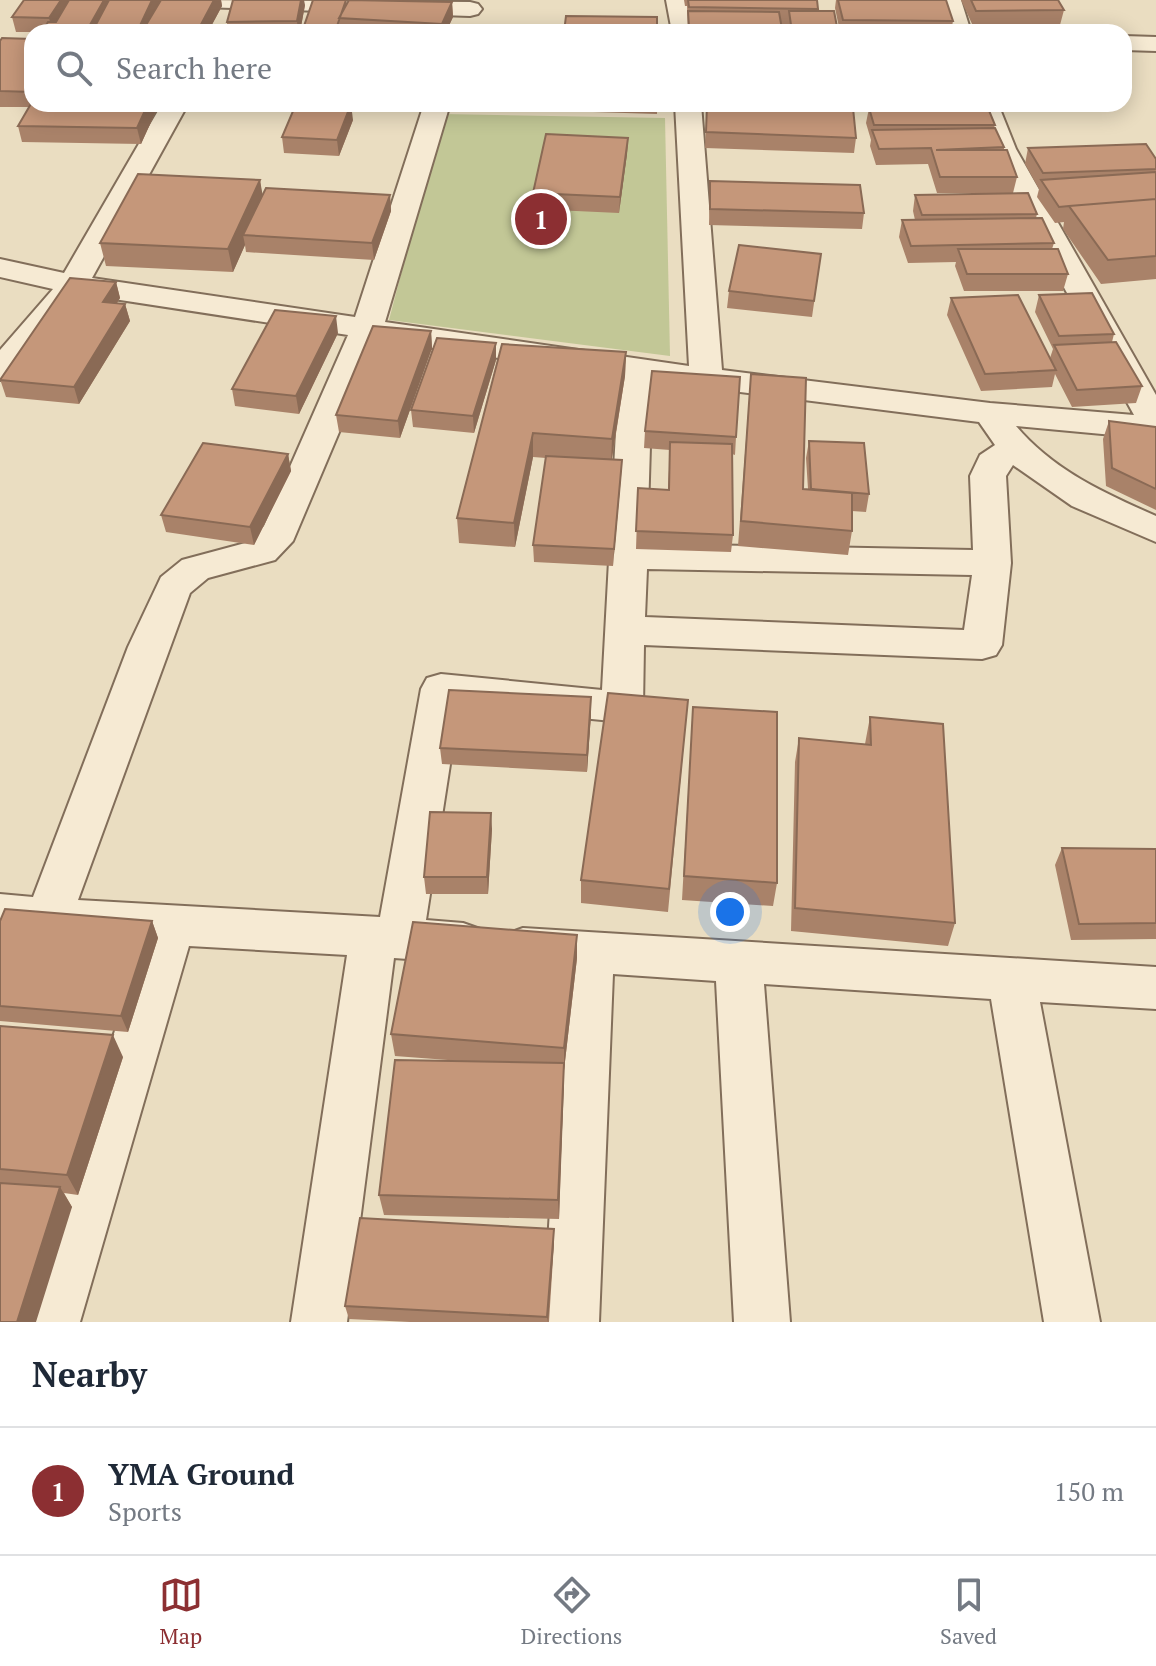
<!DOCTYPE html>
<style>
:root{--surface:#fff;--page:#f6f6f7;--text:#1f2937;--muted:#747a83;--line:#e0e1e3;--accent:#8c2f32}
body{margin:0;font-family:"PT Serif",serif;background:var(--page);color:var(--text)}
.you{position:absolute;left:730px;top:912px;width:28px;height:28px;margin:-20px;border:6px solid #fff;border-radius:50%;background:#1a73e8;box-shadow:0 0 0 12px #1a73e833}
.badge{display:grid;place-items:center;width:52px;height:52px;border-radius:50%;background:var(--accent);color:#fff;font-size:26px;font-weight:700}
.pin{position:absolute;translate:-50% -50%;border:4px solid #fff;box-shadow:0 2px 8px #0006}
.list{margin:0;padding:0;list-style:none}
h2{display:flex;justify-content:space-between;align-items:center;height:104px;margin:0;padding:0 32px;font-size:34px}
h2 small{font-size:26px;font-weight:400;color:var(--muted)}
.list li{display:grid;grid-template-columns:52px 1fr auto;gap:24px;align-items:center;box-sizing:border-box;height:128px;padding:0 32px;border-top:2px solid var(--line)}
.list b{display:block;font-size:30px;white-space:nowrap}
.list p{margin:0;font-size:26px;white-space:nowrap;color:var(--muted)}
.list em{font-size:26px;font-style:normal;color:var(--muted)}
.icon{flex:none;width:44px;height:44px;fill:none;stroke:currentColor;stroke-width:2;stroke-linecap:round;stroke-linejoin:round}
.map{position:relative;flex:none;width:1156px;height:1322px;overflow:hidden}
.search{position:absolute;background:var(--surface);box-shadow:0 4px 20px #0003;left:24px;right:24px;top:24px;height:88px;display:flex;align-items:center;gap:20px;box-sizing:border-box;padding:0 28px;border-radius:24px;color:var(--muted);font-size:30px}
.sheet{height:232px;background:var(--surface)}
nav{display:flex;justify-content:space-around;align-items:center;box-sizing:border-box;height:112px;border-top:2px solid var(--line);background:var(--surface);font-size:22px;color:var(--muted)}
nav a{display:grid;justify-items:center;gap:4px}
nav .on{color:var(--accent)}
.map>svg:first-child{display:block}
.green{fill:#c2c796}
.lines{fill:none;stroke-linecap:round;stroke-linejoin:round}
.minor-casing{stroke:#826e5a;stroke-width:4}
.minor{fill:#f6ead3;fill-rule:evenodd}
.wall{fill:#a98269}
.shaded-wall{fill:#8a6a55}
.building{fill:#c5977a;stroke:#8a6a55;stroke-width:2}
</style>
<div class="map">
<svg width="1156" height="1322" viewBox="0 0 1156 1322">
<rect width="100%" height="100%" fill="#eaddc1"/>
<path class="green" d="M443 114 665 118 670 356 389 320Z"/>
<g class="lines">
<g class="minor-casing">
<path id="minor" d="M189 0 470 2 478 4 482 9 478 14 470 16 201 7 193 5Z
M666 0H690L696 32H672Z
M937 0H961L971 32H947Z
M1124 36 1156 37V51L1124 50Z
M162 104H188L92 278 355 317 424 104H450L385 322 689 366 675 104H701L722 370 990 403 1134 415 988 149 972 104H998L1016 149 1156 395V439L1016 426C1053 470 1104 493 1156 516V542L1072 506 1013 465 1006 476 1011 563 1002 645 996 655 982 659 644 645 643 707 637 718 622 722 459 706 426 920 463 923 480 929 487 943 480 957 463 963 394 958 347 1322H291L347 955 189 946 80 1322H24L142 944 0 934V894L33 897 128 647 161 577 182 560 249 542 264 526 348 335 81 294 12 377 0 380V350L53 289 0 277V259L64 273ZM378 340 619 376 602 690 441 674 427 678 421 689 380 917 78 900 190 593 208 578 275 560 293 541ZM652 381 979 422 995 445 980 455 970 476 973 550 647 544ZM647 569 972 575 964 630 645 617Z
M523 928 1156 967V1009L1040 1002 1100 1322H1044L991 999 764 984 790 1322H734L716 981 613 974 599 1322H543L565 971 523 968 506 962 499 948 506 934Z"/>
</g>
<use href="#minor" class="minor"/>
</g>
<path class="wall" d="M24 0H221L222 6 208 32H16L12 17Z
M313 0H346L347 5 452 2 453 17 446 32H341L340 27 339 32H304V26Z
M684 0H817L818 11 838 32H788V24H781V32H786H688L687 6H685Z
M836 0H946L953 21 951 32H840L835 8Z
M961 0H1058L1064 10 1060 25 973 26Z
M305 5 300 32H218L227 26V22Z
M32 39V104H171L168 109H155L156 111 141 144 22 142 18 126 29 107H0V41Z
M212 104H268L267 106Z
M444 104H545L544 112 444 110Z
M561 104H657V114L561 111Z
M707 104 856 138 854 153 705 148Z
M869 108 995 125 994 128 1004 147V150L1017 177 1013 193H937L928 164 876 165 870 146 871 140 866 123Z
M353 120 339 156 284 153 282 137Z
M628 138 627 154 619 213 533 209V193Z
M1028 148 1156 159V279L1101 284 1063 229 1064 222 1055 223 1037 197 1039 189 1025 164Z
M260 180 262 196 390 195 391 211 374 260 246 252 245 245 233 272 106 266 100 243Z
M710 181 864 213 862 229 709 225Z
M915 195 1037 214 1036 218 1054 243 1052 249 1068 274 1063 291H964L955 266 956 262 908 263 899 237 902 220H915L913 211Z
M821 254 812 317 727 308 729 291Z
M116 282 120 298 117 303 125 304 130 321 79 404 6 397 0 379Z
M1039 295 1114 334 1112 342 1142 386 1136 403 1072 407 1055 374 1052 387 981 391 947 315 951 298 1050 358 1053 349 1035 312Z
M431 331 432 348 400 438 339 432 336 415Z
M338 333 299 414 235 406 232 389Z
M502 344 626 352 625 376 612 459 622 460 613 566 534 562 533 545 546 458 533 457 515 547 459 543 457 518Z
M496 360 474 433 413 427 411 410Z
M751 374 803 489H808L806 458 809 441 869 494 866 512 852 511V531L848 555 738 546Z
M1109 421 1156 427V510L1106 486 1103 439Z
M645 431 736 437 735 455 732 454 733 535 731 552 636 549 638 488 668 490 670 450 644 448Z
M288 454 291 471 254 545 166 532 161 515Z
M688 700 668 912 581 903V880Z
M693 707 777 883 773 906 682 900Z
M591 714 587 772 442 764 440 748Z
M870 717 955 923 948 946 791 931 795 762 799 738 865 744Z
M492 829 488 894H426L424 877Z
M1062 848 1156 849V939L1071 940 1055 865Z
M0 921H152L158 938 128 1032 0 1021Z
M577 958 564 1070 559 1219 384 1215 379 1195 461 1061 395 1056 391 1034Z
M0 1026 123 1057 78 1195 64 1193 72 1207 0 1322Z
M554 1243 549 1322H410L349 1319 345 1306Z"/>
<path class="shaded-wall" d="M61 0H75L53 32 49 18Z
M104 0H115L98 32H86Z
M152 0H161L143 30V32H137Z
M214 0H221L222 6 208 32H197Z
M301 0H304L305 5 300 32H298L297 21Z
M452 2 453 17 446 32H443L442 24Z
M148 104H154L156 111 141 144 137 128Z
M351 104 353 120 339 156 337 140Z
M628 138 627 154 619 213 620 197Z
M260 180 264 203 243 235 245 245 233 272 228 249Z
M390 195 391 211 374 260 372 243Z
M116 282 120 298 107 319 103 302Z
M125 304 130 321 79 404 74 387Z
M336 316 338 333 299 414 296 396Z
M431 331 432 348 400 438 398 421Z
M496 343V360L474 433 473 416Z
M626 352 625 376 611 463 612 439Z
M533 433V457L515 547 514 523Z
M288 454 291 471 254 545 250 527Z
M622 460 621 477 613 566 614 549Z
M591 697V714L587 772V755Z
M491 813 492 829 488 894 487 877Z
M152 921 158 938 128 1032 121 1016Z
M577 935V958L564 1070V1048Z
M113 1035 123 1057 78 1195 67 1175Z
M564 1063V1085L559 1219 558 1200Z
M60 1187 72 1207 36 1322H17Z
M554 1229V1243L548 1322 547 1317Z"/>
<path class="building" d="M24 0H61L49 18 12 17Z
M69 0H104L86 32H42L48 22H56Z
M109 0H152L137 32H92Z
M161 0H214L197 32 143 30Z
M233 0H301L297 21 227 22Z
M313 0H346L337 26H304Z
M349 0 452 2 442 24 339 18Z
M688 0H817L818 9 689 7Z
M838 0H946L953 21 843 20Z
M971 0H1058L1064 10 976 11Z
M688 11 779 12 782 29 689 28Z
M789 11H834L838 32H792Z
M566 16 657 17V32H564Z
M221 26 292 28 290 32H218Z
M693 31 786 32H693Z
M2 38 32 39V92L0 91V41Z
M32 102V104H148L137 128 18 126Z
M296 104H351L337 140 282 137Z
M707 104 853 108 856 138 706 132Z
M869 108H988L995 125H874Z
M995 128 1004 147 936 150H1007L1017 177H940L931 148 879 149 872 130Z
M546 134 628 138 620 197 533 193Z
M1146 144 1156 159V169L1043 173 1028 148Z
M1156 172V199L1069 206 1059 207 1041 180Z
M138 174 260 180 228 249 100 243Z
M710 181 860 185 864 213 710 209Z
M266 188 390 195 372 243 243 235Z
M1028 193 1037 214 922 215 915 195Z
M1156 199V256L1108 260 1069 206Z
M1042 218 1054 243 911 246 902 220Z
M739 245 821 254 814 301 729 291Z
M958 249H1058L1068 274H967Z
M70 278 116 282 103 302 125 304 74 387 0 380Z
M1092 293 1114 334 1059 336 1039 295Z
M1018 295 1056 370 985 374 951 298Z
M275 310 336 316 296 396 232 389Z
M373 326 431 331 398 421 336 415Z
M437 338 496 343 473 416 411 410Z
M1116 342 1142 386 1077 390 1054 345Z
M502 344 626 352 612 439 533 433 514 523 457 518Z
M652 371 740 377 736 437 645 431Z
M751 374 806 378 803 489 852 493V531L741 521Z
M1109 421 1156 427V489L1112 468Z
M809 441 864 443 869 494 811 489Z
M670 442 732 444 733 535 636 531 638 488 669 490Z
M203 443 288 454 250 527 161 515Z
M546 456 622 460 614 549 533 545Z
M449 690 591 697 587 755 440 748Z
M608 693 688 700 669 889 581 880Z
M693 707 777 712V883L684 876Z
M870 717 943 724 955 923 795 908 799 738 871 745Z
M430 812 491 813 487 877H424Z
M1062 848 1156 849V923L1079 924Z
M5 909 152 921 121 1016 0 1006V921Z
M413 922 577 935 564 1048 391 1034Z
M0 1026 113 1035 67 1175 0 1169Z
M395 1060 564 1063 558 1200 379 1195Z
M0 1183 60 1187 17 1322H0Z
M360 1218 554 1229 547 1317 345 1306Z"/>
</svg>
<div class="you"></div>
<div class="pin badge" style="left:541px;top:219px">1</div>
<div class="search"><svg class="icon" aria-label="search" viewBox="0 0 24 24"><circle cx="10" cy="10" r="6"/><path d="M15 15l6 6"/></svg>Search here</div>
</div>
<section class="sheet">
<h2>Nearby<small></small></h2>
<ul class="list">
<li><span class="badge">1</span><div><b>YMA Ground</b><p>Sports</p></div><em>150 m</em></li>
</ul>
</section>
<nav>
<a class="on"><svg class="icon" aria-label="map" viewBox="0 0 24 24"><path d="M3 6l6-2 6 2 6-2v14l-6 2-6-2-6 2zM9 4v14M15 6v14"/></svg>Map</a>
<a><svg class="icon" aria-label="directions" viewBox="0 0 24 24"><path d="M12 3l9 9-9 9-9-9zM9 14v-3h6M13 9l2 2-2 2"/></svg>Directions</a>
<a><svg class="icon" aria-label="saved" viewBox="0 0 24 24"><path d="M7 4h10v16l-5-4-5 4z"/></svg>Saved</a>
</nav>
